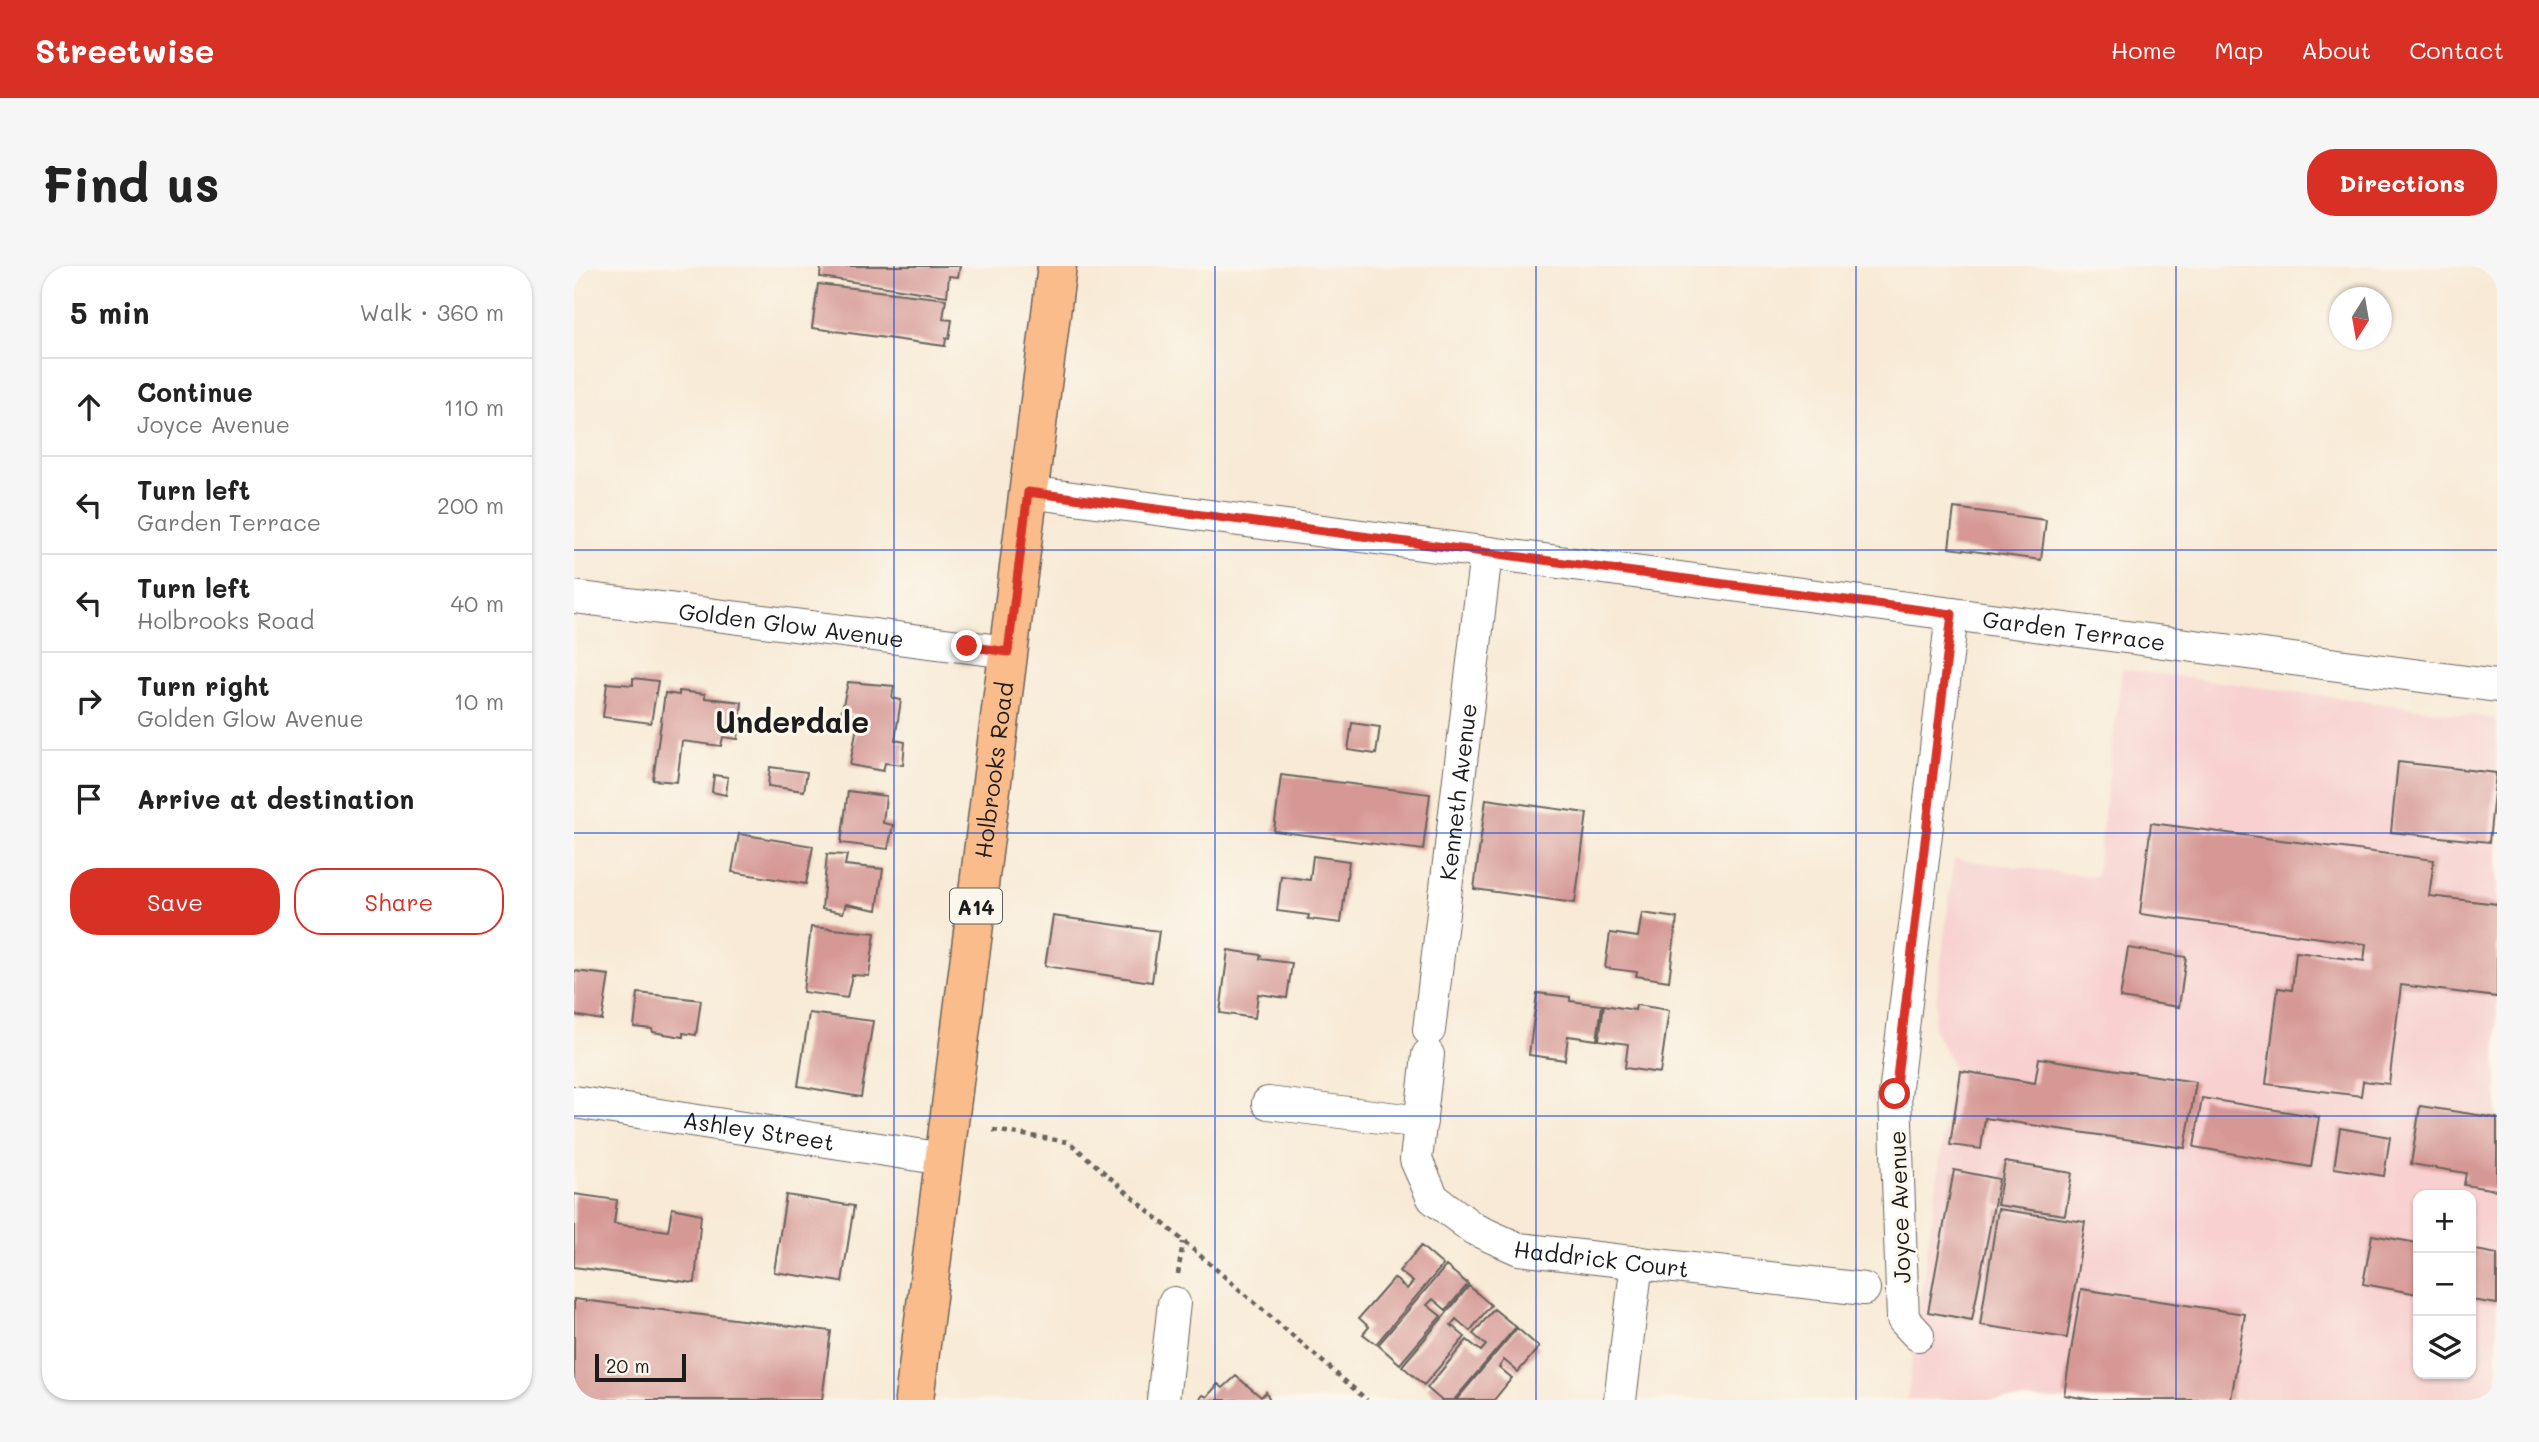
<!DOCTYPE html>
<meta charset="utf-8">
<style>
:root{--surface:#fff;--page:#f6f6f6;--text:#222;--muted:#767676;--line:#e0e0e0;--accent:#d93025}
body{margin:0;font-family:Mali,sans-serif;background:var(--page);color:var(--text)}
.controls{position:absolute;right:21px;bottom:21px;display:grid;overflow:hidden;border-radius:14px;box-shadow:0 2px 5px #0004}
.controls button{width:63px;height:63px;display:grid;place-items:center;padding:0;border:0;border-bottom:2px solid var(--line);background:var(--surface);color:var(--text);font:35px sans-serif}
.compass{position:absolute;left:1755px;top:21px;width:63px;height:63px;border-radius:50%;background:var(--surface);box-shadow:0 2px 5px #0004;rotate:191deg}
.scale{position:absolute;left:21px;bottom:18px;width:91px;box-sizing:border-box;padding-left:7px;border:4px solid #1c1c1c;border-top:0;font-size:19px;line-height:24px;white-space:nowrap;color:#1c1c1c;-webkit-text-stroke:5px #fbf7ec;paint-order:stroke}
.stop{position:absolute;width:21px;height:21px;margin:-16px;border:5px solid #d93025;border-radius:50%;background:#fff}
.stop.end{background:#d93025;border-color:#fff;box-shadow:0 2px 7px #0008}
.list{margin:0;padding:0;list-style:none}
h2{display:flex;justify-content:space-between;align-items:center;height:91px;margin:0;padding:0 28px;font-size:30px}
h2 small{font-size:23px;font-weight:400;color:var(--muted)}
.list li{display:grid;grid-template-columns:46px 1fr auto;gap:21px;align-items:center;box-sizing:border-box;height:98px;padding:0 28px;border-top:2px solid var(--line)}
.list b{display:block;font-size:26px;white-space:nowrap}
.list p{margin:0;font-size:23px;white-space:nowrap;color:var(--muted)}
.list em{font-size:23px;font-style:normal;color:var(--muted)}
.actions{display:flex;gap:14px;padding:21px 28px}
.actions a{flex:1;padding:16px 0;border:2px solid var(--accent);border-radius:28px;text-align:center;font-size:24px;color:var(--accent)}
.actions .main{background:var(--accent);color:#fff}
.icon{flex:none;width:38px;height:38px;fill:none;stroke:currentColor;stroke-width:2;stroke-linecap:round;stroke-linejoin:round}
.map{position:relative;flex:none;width:1923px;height:1134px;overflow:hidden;border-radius:28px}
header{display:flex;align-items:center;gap:42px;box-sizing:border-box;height:98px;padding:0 35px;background:var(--accent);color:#fff}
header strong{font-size:33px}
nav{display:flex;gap:38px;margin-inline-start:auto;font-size:24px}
.intro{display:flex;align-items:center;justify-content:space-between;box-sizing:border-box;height:168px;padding:0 42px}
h1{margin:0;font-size:49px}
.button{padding:18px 32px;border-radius:28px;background:var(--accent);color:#fff;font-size:24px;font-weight:700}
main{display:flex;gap:42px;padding:0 42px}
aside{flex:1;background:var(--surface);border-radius:28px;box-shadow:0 2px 5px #0004}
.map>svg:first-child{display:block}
.built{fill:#f7d0cf;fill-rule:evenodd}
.building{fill:#d69895}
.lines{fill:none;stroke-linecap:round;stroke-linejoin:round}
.minor-casing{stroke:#69645d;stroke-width:34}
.major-casing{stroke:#69645d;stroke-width:41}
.path{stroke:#69645d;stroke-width:4.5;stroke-dasharray:5 5;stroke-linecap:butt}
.minor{stroke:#fff;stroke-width:32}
.major{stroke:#fabc8b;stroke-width:38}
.route{stroke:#d93025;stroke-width:9}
.grid{fill:none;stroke:#1d4ed8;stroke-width:2;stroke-opacity:0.55}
.labels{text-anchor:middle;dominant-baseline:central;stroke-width:6;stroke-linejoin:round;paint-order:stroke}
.shield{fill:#fbf7ec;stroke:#5f5e5a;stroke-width:2}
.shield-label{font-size:21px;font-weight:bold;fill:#1c1c1c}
.street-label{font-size:23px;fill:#1c1c1c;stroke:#fbf7ec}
.district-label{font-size:30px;font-weight:bold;fill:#1c1c1c;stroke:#fbf7ec}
</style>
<header>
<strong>Streetwise</strong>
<nav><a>Home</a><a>Map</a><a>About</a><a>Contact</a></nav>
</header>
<div class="intro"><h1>Find us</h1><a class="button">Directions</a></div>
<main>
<aside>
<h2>5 min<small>Walk · 360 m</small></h2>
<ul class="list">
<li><svg class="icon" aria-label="ahead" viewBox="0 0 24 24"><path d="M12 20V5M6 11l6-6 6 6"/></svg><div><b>Continue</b><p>Joyce Avenue</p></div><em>110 m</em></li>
<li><svg class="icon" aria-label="left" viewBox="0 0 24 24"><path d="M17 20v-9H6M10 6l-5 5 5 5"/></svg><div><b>Turn left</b><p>Garden Terrace</p></div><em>200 m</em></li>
<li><svg class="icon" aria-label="left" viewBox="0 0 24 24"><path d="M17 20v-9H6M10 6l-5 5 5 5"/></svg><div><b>Turn left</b><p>Holbrooks Road</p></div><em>40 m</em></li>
<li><svg class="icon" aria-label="right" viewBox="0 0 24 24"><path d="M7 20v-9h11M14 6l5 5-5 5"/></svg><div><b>Turn right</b><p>Golden Glow Avenue</p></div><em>10 m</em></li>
<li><svg class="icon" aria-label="arrive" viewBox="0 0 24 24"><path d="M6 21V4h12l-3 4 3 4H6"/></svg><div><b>Arrive at destination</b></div></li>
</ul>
<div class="actions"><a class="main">Save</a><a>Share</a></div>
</aside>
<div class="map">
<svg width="1923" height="1134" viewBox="0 0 1923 1134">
<rect width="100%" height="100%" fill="#fbf7ec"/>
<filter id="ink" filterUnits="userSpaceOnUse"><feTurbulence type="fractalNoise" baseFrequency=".0143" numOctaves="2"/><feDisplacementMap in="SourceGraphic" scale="14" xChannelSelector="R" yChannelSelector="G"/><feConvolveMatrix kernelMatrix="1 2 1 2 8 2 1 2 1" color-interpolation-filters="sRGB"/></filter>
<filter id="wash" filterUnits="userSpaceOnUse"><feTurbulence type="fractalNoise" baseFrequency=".00686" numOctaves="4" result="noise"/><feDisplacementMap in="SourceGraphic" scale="28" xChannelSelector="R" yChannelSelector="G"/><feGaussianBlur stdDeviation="1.57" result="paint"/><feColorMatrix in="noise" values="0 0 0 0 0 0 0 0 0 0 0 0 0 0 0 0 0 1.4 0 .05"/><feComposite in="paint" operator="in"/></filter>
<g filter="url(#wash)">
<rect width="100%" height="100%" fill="#f8ead6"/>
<path class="built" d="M1548 403 1923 453V1134H1333L1379 798 1359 762 1380 593 1522 611ZM1844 929H1897V1108H1844Z"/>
<g id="blocks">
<path class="building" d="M247 0H386L384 11 375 10 373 30 246 11Z
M244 18 372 33 369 53 378 54 375 73 372 72 371 80 238 62Z
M1380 242 1472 254 1467 294 1375 282Z
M59 412 84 415 77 457 29 451 33 417 59 419Z
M274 416 320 420 318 432 327 434 321 474 331 476 329 499 311 497 309 505 276 499 285 449 267 448Z
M105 425 131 428V432L168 436 164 473 149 471 147 480 108 475 103 516 79 514 91 427 105 429Z
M778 457 806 461 802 488 774 484Z
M1824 496 1922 507 1915 576 1817 566Z
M196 501 233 506 230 525 194 520Z
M140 509 154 511 152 529 138 526Z
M707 509 856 528 849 584 700 565Z
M274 525 312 530 309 557 319 559 314 583 267 577Z
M912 533 1013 547 1001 637 900 623Z
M1577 557 1860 594 1855 630 1923 638V731L1827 719 1815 818 1789 815 1787 830 1692 818 1704 722 1718 724 1722 686 1790 695 1792 678 1566 648Z
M165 568 239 580 232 618 158 606Z
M253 588 273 589 271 599 309 603 303 644 272 638 269 647 248 643Z
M739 590 775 595 767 657 734 653 735 649 703 645 707 610 736 614Z
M1068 647 1103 652 1095 715 1062 710 1063 706 1031 702 1036 667 1064 671Z
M479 650 585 665 578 716 471 700Z
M237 661 301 667 295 710 278 709 273 732 229 726Z
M1554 682 1612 691 1605 741 1546 732Z
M654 684 687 689 686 693 718 697 713 732 684 728 681 752 646 747Z
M0 705 35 709 28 754 0 749Z
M64 727 127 734 122 769 109 767V771L79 766 78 763 60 761Z
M963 727 996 731V735L1028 739 1023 774 994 770 991 794 955 789Z
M1030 739 1061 744 1062 739 1095 744 1086 807 1051 802 1054 778 1025 774Z
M235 747 299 755 287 831 224 820Z
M1465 792 1622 816 1611 882 1411 852 1407 883 1376 879 1387 805 1461 817Z
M1628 832 1745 851 1737 901 1620 881Z
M1846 840 1923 852V924L1890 919 1892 907 1837 898Z
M1766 862 1816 871 1810 910 1760 902Z
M1431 896 1498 907 1491 949 1423 939Z
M1380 904 1425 913 1398 1054 1354 1046Z
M0 928 43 934 40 958 94 965 98 942 127 948 121 1017 0 1001Z
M212 929 280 940 268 1016 200 1006Z
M1424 943 1511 956 1493 1072 1406 1059Z
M1798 969 1844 977V1028L1789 1018Z
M847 980 869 999 802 1078 789 1068 795 1061 785 1052 820 1012 833 1023 839 1016 825 1005Z
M1897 983 1923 988V1038L1897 1034Z
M872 1000 894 1018 872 1044 859 1033 853 1039 867 1050 826 1098 804 1079Z
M895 1020 917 1039 896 1065 882 1053 877 1059 891 1071 850 1119 828 1100Z
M1507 1023 1671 1048 1657 1134H1519L1490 1129Z
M0 1033 257 1065 248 1134H0Z
M920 1043 942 1061 880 1134H867L853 1122 893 1074 907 1085 912 1079 899 1068Z
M943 1062 965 1081 944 1106 930 1094 925 1101 938 1112 920 1134H882Z
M662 1110 687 1131 692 1126 696 1134H625L629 1129 633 1131 644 1118 649 1122Z"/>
</g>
</g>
<g filter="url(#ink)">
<use href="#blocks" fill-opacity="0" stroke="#69645d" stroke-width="2"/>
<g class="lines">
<g class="minor-casing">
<g id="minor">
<path id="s1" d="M454 226 1923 420"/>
<path id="s2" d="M0 331 434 386"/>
<path id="s3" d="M855 764 912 287"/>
<path id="s4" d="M854 789 842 894 859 932 900 963 945 983 1290 1023"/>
<path id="s5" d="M0 836 370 893"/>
<path d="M694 837 847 856"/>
<path d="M1344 1069 1329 1053 1321 829 1378 348"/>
<path d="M589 1134 600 1037"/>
<path d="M1046 1134 1063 996"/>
</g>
</g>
<g class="major-casing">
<g id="major">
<path id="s6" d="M340 1134 483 0"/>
</g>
</g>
<path class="path" d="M419 864 495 876 793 1134
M604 1008 609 976"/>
<use href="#minor" class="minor"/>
<use href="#major" class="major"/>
</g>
</g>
<g class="lines" filter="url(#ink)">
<path class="route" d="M393 380 434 386 454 226 1378 348 1321 828"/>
</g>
<path class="grid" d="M320 0V1134M641 0V1134M962 0V1134M1282 0V1134M1602 0V1134M0 284H1923M0 567H1923M0 850H1923"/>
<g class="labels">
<rect class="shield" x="376" y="622.5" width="52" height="35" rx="5"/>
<g class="shield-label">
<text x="402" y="640">A14</text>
</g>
<g class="street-label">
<text stroke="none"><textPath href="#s2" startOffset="219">Golden Glow Avenue</textPath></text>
<text stroke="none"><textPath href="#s1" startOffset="1055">Garden Terrace</textPath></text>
<text stroke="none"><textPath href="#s6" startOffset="635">Holbrooks Road</textPath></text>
<text stroke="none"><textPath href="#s3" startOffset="240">Kenneth Avenue</textPath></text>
<text stroke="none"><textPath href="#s5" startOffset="187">Ashley Street</textPath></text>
<text transform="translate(1325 941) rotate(-92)">Joyce Avenue</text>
<text stroke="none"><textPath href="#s4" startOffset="331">Haddrick Court</textPath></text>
</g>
<g class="district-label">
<text x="218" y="455">Underdale</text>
</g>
</g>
</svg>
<div class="controls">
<button>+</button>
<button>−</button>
<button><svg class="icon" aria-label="layers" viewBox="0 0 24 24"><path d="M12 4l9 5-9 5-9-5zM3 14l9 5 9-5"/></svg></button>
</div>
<svg class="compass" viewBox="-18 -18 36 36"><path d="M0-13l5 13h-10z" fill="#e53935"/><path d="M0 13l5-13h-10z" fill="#767676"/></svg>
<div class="scale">20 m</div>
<div class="stop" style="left:1321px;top:828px"></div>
<div class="stop end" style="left:393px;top:380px"></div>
</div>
</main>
